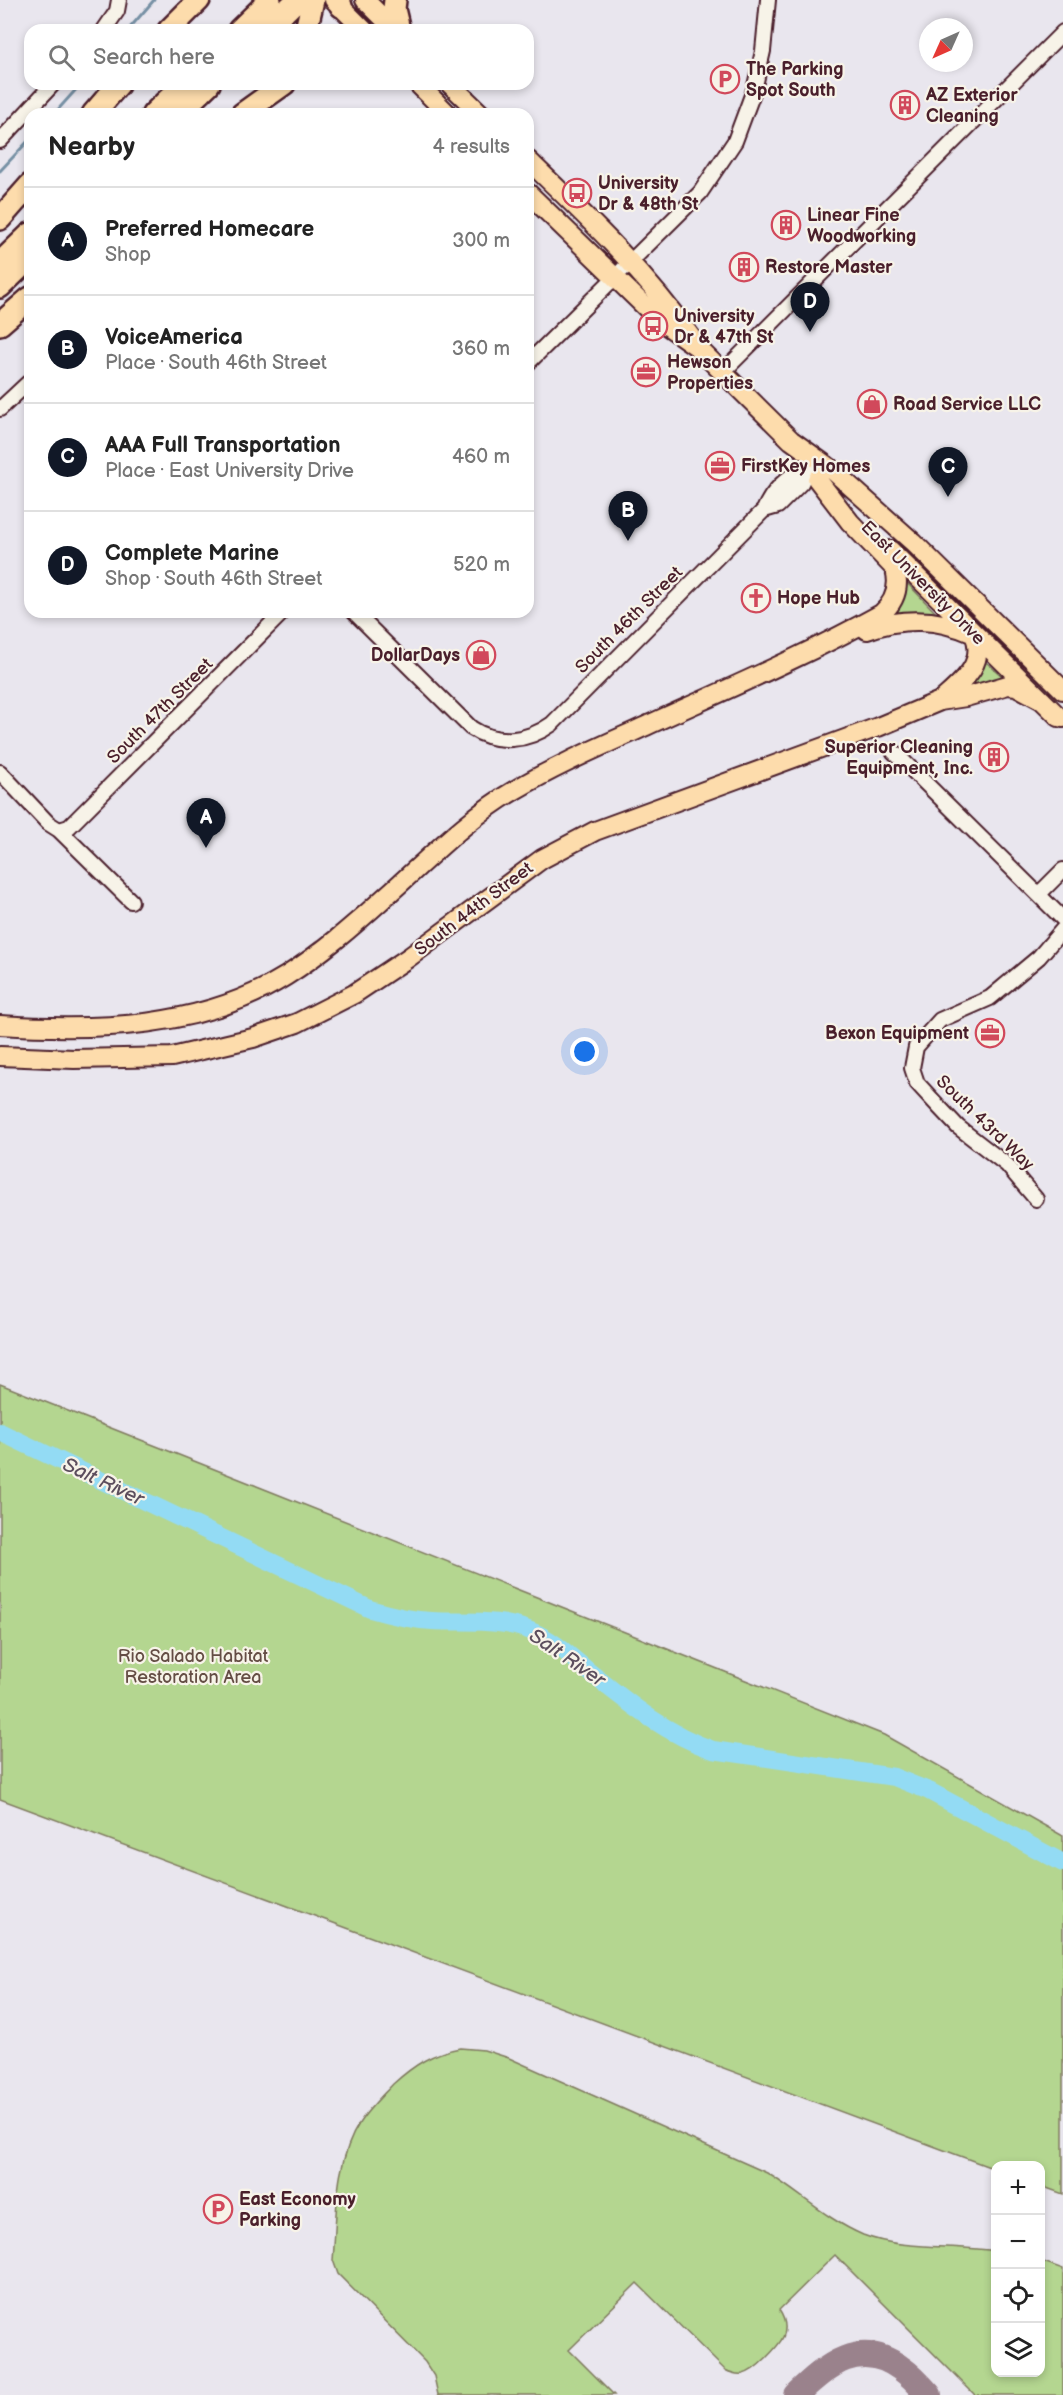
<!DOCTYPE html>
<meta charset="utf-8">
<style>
:root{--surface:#fff;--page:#f6f6f6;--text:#222;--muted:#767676;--line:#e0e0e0;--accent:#111827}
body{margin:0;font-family:"Balsamiq Sans",sans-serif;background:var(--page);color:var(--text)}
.controls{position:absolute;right:18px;bottom:18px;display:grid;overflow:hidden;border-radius:12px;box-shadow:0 3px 9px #0003}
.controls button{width:54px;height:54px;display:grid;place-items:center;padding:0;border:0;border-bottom:2px solid var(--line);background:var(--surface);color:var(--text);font:30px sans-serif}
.compass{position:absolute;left:919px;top:18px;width:54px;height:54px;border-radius:50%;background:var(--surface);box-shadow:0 3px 9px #0003;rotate:225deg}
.you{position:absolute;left:585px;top:1052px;width:21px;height:21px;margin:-15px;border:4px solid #fff;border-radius:50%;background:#1a73e8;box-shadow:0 0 0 9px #1a73e833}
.badge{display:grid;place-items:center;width:39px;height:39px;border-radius:50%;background:var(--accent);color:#fff;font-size:20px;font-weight:700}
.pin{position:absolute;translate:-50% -50px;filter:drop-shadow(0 2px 3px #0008)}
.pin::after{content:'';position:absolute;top:32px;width:21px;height:18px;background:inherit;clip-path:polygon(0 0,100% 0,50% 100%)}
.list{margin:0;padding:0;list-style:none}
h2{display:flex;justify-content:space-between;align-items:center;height:78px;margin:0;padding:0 24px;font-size:26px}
h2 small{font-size:20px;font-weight:400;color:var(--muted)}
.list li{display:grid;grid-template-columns:39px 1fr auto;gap:18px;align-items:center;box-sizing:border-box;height:108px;padding:0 24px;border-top:2px solid var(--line)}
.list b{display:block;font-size:22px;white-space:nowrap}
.list p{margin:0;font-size:20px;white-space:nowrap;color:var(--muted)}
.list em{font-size:20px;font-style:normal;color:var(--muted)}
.icon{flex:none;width:33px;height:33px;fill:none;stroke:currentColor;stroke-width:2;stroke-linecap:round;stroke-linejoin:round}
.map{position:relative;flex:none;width:1063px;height:2395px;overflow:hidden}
.search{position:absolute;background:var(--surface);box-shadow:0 3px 9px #0003;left:24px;top:24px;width:510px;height:66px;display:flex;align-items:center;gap:15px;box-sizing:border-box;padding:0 21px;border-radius:18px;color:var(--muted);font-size:22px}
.panel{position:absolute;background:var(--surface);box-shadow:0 3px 9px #0003;left:24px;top:108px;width:510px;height:510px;border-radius:18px}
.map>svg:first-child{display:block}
.green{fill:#b4d690;stroke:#7f7a5e;stroke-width:1.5}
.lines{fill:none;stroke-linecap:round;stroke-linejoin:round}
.stream{stroke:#7690a4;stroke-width:3}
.river{stroke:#93dbf4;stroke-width:18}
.taxiway{stroke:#9a828c;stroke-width:26}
.minor-casing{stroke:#4a1f2b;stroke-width:18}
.major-casing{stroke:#4a1f2b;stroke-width:22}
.highway-casing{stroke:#4a1f2b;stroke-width:26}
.minor{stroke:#f7f3e8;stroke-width:14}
.major{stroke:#fddcac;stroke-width:18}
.highway{stroke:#fddcac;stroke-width:21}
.labels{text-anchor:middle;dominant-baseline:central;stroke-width:4.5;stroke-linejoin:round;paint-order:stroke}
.poi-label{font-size:18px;font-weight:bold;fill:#4a1f2b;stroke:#f7f3e8;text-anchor:start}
.street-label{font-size:18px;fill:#4a1f2b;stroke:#f7f3e8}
.park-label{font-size:18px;fill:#644d44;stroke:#f7f3e8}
.water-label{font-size:20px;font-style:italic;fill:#5c4e5d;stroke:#f7f3e8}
</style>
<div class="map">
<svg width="1063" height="2395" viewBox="0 0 1063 2395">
<rect width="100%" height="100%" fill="#e9e6ee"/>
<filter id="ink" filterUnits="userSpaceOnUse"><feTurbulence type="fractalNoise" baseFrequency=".0167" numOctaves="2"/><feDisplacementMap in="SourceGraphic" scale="12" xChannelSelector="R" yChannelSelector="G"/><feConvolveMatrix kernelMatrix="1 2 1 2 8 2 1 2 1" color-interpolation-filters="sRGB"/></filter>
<g filter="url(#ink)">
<path class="green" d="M904 583H907L936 613 893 614Z
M983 663H987L1003 677 969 687Z
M0 1384 884 1735 1063 1836V2194L1041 2186 1040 2166H996L995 2169 0 1799Z
M460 2048 484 2050 509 2058 767 2173C800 2193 826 2219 863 2235 904 2251 952 2244 995 2251L996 2372H1040L1041 2261 1063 2269V2395H975L835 2255 779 2310C793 2331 781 2343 766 2358 760 2364 752 2372 743 2374 737 2375 731 2373 725 2370L637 2283 569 2350 614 2395H438L434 2376 425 2362 338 2274 333 2260C337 2215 334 2162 360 2122 369 2108 382 2096 393 2084 414 2065 432 2053 460 2048Z"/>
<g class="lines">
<path class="stream" d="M128 30 154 0
M54 114 81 84
M0 171 30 139"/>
<path class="river" d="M0 1432 370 1609C390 1615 410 1620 432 1621 465 1623 499 1618 531 1631 552 1639 569 1655 587 1670 626 1701 664 1733 713 1750L894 1777 929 1791 1063 1863"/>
<path class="taxiway" d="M796 2395C827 2365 860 2337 902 2369 912 2376 921 2386 929 2395"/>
<g class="minor-casing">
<path id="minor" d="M104 30 117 11 119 0
M0 141 53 84
M528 363 700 193 735 141 754 90 763 51 768 0
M723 372 1063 32
M0 409 30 381
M764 510 778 506 801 483 810 465
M354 612 471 728C497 745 527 742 552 724L764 510C773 489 789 475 808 466
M893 751 1063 919
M0 772 48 823 59 830 131 901
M59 830 69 827 283 612
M1039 894 1063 870
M1036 1199 1007 1165 958 1127 940 1108 917 1083 912 1068 916 1047 940 1020 990 998 1039 957 1063 929"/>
</g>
<g class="major-casing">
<path id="major" d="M334 0 364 30
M365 0 395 30
M418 84 448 114
M450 84 481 114
M528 160C586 216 644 271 691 337
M528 193 659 320 697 347 791 440 830 468 914 543 1063 690
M890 550 1059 717 1063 718
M867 630C904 617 938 618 974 634 987 663 962 682 942 700
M0 1025C96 1031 202 1029 286 976 322 953 353 926 384 898 425 862 468 817 515 790 557 765 602 746 646 726 725 690 805 656 881 614 895 602 900 587 895 569L850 522 817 479
M0 1056 74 1059 172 1057 253 1038 297 1023 354 994 408 958 542 859 595 831 878 727 940 701 966 697 1008 685 1016 686 1042 700"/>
</g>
<g class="highway-casing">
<path id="highway" d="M339 0 341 6
M395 0 394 9 399 30
M169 30 199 0
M239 30 270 0
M266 30 297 0
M306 30 313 0
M93 114 119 84
M153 114 184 84
M178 114 209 84
M242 114 284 84
M0 219 30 185
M0 263 30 234
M0 287 30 258
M0 324 30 298"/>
</g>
<use href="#minor" class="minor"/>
<use href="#major" class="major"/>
<use href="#highway" class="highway"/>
</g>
</g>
<defs>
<g id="parking-ring" transform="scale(1.5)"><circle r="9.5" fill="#f7f3e8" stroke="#d1495b" stroke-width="1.5"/><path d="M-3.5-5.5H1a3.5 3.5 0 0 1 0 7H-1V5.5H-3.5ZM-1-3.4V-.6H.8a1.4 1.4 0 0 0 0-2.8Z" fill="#d1495b"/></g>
<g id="building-ring" transform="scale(1.5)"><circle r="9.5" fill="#f7f3e8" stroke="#d1495b" stroke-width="1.5"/><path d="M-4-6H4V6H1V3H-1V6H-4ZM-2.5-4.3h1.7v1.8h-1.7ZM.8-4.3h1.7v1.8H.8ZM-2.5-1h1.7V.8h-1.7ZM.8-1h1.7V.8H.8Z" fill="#d1495b"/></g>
<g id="bus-ring" transform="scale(1.5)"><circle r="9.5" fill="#f7f3e8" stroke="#d1495b" stroke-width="1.5"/><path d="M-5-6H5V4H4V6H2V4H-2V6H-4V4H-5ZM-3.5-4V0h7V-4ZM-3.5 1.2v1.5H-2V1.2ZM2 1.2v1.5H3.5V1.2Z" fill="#d1495b"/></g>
<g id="office-ring" transform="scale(1.5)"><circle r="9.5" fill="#f7f3e8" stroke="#d1495b" stroke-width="1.5"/><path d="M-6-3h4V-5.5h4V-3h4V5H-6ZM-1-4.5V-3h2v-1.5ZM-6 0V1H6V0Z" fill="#d1495b"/></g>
<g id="shop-ring" transform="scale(1.5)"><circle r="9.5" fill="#f7f3e8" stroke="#d1495b" stroke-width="1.5"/><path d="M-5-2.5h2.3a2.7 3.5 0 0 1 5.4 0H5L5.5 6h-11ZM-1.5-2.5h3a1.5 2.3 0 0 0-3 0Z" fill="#d1495b"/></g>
<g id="church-ring" transform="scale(1.5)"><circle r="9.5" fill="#f7f3e8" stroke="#d1495b" stroke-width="1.5"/><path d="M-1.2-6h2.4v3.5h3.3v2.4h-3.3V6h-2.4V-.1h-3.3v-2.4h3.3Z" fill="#d1495b"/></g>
</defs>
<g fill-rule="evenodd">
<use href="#parking-ring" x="725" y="79"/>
<use href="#building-ring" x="905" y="105"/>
<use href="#bus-ring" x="577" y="193"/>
<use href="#building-ring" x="786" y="225"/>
<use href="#building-ring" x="744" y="267"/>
<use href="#bus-ring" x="653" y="326"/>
<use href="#office-ring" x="646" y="372"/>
<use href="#shop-ring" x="872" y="404"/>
<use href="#office-ring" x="720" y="466"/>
<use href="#church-ring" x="756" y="598"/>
<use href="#shop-ring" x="481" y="655"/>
<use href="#building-ring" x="994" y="757"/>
<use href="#office-ring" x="990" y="1033"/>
<use href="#parking-ring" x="218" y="2209"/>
</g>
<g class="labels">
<g class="poi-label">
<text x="746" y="69">The Parking<tspan x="746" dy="21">Spot South</tspan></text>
<text x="926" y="95">AZ Exterior<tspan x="926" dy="21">Cleaning</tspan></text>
<text x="598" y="183">University<tspan x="598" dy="21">Dr &amp; 48th St</tspan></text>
<text x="807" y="215">Linear Fine<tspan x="807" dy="21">Woodworking</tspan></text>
<text x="765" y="267">Restore Master</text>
<text x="674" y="316">University<tspan x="674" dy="21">Dr &amp; 47th St</tspan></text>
<text x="667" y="362">Hewson<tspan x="667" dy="21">Properties</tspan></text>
<text x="893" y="404">Road Service LLC</text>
<text x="741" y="466">FirstKey Homes</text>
<text x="777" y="598">Hope Hub</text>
<text x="460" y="655" text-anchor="end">DollarDays</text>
<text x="973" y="747" text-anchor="end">Superior Cleaning<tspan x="973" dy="21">Equipment, Inc.</tspan></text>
<text x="969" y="1033" text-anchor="end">Bexon Equipment</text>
<text x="239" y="2199">East Economy<tspan x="239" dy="21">Parking</tspan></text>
</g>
<g class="street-label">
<text transform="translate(923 583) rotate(45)">East University Drive</text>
<text transform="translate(629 620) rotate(-45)">South 46th Street</text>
<text transform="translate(160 711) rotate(-45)">South 47th Street</text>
<text transform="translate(474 909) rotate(-37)">South 44th Street</text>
<text transform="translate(985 1123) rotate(44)">South 43rd Way</text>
</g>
<g class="park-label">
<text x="193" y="1656">Rio Salado Habitat<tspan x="193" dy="21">Restoration Area</tspan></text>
</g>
<g class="water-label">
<text transform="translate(103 1482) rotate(25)">Salt River</text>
<text transform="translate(567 1658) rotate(34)">Salt River</text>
</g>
</g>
</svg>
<div class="controls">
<button>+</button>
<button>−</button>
<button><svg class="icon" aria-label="locate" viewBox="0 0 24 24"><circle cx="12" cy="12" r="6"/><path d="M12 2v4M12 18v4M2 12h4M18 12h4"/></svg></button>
<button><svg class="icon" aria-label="layers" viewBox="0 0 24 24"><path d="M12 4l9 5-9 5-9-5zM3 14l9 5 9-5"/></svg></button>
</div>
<svg class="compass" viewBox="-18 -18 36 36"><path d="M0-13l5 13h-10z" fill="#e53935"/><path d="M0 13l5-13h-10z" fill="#767676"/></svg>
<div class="you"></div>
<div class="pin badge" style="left:206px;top:848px">A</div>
<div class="pin badge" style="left:628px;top:541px">B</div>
<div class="pin badge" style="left:948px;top:497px">C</div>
<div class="pin badge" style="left:810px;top:332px">D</div>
<div class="search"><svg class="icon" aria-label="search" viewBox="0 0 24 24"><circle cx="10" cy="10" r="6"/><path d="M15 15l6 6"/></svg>Search here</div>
<section class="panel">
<h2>Nearby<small>4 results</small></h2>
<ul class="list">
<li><span class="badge">A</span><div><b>Preferred Homecare</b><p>Shop</p></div><em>300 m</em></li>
<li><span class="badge">B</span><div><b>VoiceAmerica</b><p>Place · South 46th Street</p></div><em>360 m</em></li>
<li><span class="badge">C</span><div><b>AAA Full Transportation</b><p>Place · East University Drive</p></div><em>460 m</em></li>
<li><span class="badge">D</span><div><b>Complete Marine</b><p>Shop · South 46th Street</p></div><em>520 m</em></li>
</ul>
</section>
</div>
